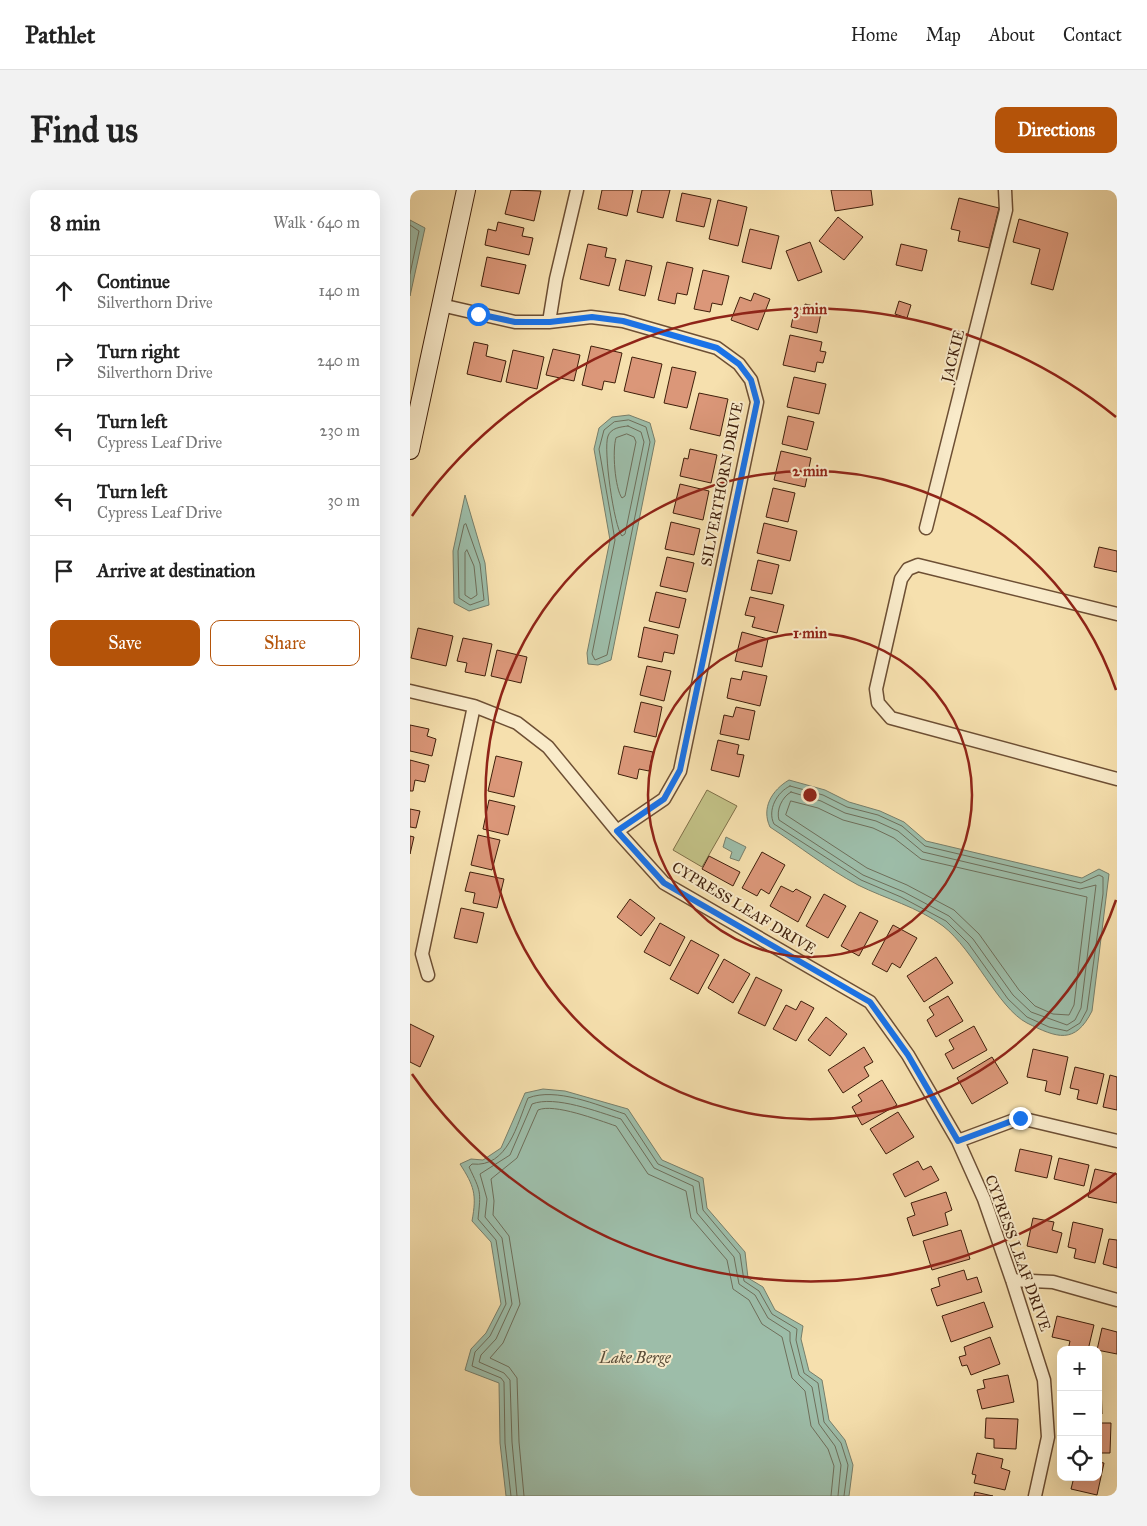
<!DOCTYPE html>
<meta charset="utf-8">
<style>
:root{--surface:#fff;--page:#f2f2f2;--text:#222;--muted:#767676;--line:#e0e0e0;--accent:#b45309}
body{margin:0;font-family:"IM FELL Great Primer",serif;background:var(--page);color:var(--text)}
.controls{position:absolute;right:15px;bottom:15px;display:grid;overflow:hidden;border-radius:10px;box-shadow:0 5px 20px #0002}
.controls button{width:45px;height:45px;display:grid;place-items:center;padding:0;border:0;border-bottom:1px solid var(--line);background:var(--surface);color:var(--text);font:25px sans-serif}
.stop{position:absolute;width:15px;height:15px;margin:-11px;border:4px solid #1a73e8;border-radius:50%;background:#fff}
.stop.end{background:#1a73e8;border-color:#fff;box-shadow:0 1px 5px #0008}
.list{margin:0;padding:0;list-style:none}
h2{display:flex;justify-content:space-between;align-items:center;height:65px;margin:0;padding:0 20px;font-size:21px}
h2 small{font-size:16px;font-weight:400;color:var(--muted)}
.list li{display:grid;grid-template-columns:32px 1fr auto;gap:15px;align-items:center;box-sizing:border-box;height:70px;padding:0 20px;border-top:1px solid var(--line)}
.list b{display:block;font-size:19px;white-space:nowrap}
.list p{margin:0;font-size:16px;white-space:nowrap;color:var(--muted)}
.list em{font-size:16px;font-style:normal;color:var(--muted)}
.actions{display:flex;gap:10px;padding:15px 20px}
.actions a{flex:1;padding:11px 0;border:1px solid var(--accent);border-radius:10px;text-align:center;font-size:18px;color:var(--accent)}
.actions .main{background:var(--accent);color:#fff}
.icon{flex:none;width:28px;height:28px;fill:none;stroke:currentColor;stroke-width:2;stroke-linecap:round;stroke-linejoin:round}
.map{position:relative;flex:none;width:707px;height:1306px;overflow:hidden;border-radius:10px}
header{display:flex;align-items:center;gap:30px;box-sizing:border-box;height:70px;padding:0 25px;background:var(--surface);border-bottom:1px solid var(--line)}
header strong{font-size:24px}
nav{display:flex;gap:28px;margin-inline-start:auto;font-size:18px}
.intro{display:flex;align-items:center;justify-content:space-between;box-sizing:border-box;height:120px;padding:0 30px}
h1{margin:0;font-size:35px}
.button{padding:12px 22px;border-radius:10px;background:var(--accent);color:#fff;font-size:18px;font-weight:700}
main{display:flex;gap:30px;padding:0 30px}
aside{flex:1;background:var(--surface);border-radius:10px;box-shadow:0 5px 20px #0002}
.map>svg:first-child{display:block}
.green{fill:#c2c186;stroke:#807048}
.water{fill:#9dbda9;stroke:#777e6a}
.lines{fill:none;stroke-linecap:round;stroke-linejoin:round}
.shore{stroke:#6e6e5a;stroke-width:1}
.building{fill:#db9779;stroke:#3f1f0b}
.street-casing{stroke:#6d4f34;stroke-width:15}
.secondary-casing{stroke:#3f1f0b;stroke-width:20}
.street{stroke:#f9ebca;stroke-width:12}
.secondary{stroke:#f9ebca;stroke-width:18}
.route{stroke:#1a73e8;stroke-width:6}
.ring{fill:none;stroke:#8f2418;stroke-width:2.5}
.labels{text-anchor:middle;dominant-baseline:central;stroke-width:4;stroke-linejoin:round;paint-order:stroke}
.street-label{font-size:15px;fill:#3f1f0b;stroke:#f9ebca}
.water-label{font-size:16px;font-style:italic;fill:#5b4e3a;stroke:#f9ebca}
.centre{fill:#8f2418;stroke:#f9ebca;stroke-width:2.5}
.ring-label{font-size:15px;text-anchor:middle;font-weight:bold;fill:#8f2418;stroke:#f9ebca;stroke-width:4;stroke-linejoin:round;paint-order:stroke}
</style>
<header>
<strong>Pathlet</strong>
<nav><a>Home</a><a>Map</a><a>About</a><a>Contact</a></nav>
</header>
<div class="intro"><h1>Find us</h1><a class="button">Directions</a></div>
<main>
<aside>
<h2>8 min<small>Walk · 640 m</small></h2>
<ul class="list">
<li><svg class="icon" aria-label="ahead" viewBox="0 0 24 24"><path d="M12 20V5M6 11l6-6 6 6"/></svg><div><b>Continue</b><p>Silverthorn Drive</p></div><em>140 m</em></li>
<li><svg class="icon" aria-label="right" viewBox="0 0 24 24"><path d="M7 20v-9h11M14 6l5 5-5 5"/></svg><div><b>Turn right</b><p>Silverthorn Drive</p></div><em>240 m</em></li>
<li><svg class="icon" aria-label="left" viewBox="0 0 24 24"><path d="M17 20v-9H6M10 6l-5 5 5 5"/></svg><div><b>Turn left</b><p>Cypress Leaf Drive</p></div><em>230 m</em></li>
<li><svg class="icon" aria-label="left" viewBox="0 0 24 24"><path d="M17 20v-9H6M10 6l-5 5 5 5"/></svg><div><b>Turn left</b><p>Cypress Leaf Drive</p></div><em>30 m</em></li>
<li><svg class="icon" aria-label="arrive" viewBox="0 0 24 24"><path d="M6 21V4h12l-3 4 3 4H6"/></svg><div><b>Arrive at destination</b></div></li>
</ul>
<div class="actions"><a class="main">Save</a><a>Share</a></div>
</aside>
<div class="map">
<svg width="707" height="1306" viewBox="0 0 707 1306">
<rect width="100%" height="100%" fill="#f6e0ae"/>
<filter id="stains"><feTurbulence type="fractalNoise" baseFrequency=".004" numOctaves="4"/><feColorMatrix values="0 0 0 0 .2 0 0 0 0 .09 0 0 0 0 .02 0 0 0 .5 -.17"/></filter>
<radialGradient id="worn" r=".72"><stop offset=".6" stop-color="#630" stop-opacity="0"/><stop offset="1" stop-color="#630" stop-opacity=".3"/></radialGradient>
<path class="green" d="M297 600 327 616 292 677 263 660Z"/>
<path class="water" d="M0 30 15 38 0 106Z
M219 225 240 233 245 251 201 470 188 475 178 474 177 463 200 350 184 259 189 238 202 227Z
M55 305 75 373 79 415 59 421 44 413 43 361Z
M379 590 415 600 439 612 470 621 494 632 516 651 672 688 689 679 699 684 682 821C665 855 647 848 617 833 588 818 564 760 533 736 508 717 476 709 448 695 418 679 389 656 360 637 351 618 362 600 379 590Z
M316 647 336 657 329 671 320 668 322 662 313 657Z
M133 899 155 901 218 919 252 970 293 988 297 1018 335 1062 338 1088 353 1097 365 1120 393 1136 391 1149 399 1181 412 1190 419 1230 435 1250 443 1275 439 1306H96L90 1253 89 1193 55 1180 61 1159 76 1143 91 1114 81 1052 62 1031C67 1004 64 996 50 974L61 969 73 970 91 958 115 903Z"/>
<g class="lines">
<path class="shore" d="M0 35 9 41 0 84
M219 230 236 237 240 252 197 465 185 470 182 464 205 350 189 259 194 240 204 232Z
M218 236 231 242 234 252 215 344 212 346C204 337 193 259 198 246 201 238 210 237 218 236Z
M217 244 224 247 226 252 215 306 212 308C205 299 202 260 206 248Z
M56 334 70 374 74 410 60 415 49 408 48 361 54 335Z
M57 360 64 376 67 405 61 409 55 405V363Z
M380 596 413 605 437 617 468 625 492 636 515 656 671 693 689 685 693 687V704L677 820 670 833 657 841 639 837 617 827 598 809 558 753 536 731 491 707 451 690 364 634C357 620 367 602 380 596Z
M381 602 411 611 435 623 466 631 488 641 513 662 670 699 686 695 671 818 665 830 657 835 621 822 603 805 563 749 539 726 494 702 453 685 369 630C366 620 372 607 381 602Z
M381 611 408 618 433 630 463 638 484 648 511 669 677 707 664 815 659 825 643 824 625 816 609 800 569 744 544 720 497 695 457 678 376 625Z
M101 1306 95 1253 94 1192 91 1188 62 1176 65 1162 80 1146 96 1114 86 1050 68 1029C71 1001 71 1002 59 977L62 974C98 978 107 934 118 908 146 897 187 915 215 924L248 974 289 992 293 1020 330 1064 334 1091 349 1101 362 1124 387 1139 386 1150 394 1183 408 1193 414 1232 431 1253 438 1275 434 1306
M107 1306 102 1252 100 1190 94 1183 69 1172 71 1165 86 1149 102 1114 92 1048 75 1027 77 1009 70 984 100 965 122 914C145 905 188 922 211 929L244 978 283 996 287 1023 324 1067 329 1094 345 1105 358 1128 380 1142V1151L389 1185 402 1197 409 1234 425 1256 431 1275 428 1306
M114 1306 109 1252 107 1188 99 1177 80 1168 93 1153 110 1114 99 1046 83 1025 84 1011 81 989 107 968 128 920C144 913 188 930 206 936L238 984 276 1001 281 1028 317 1070 323 1099 339 1110 352 1134 372 1147 382 1188 395 1201 401 1236 418 1259 424 1276 421 1306"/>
</g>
<path class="building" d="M101 0 131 1 124 31 95 24Z
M192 0H223L217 26 188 19Z
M232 0H260L253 28 227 22Z
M421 0H461L463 15 425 21Z
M272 3 301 9 294 37 266 31Z
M549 8 589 18 579 58 548 51 550 41 541 39Z
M308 10 337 17 328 56 299 49Z
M428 27 453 47 434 70 409 51Z
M609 29 658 43 643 100 621 94 630 59 603 52Z
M88 32 114 38 112 46 123 48 119 65 75 55 78 39 86 41Z
M340 39 369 46 361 79 332 72Z
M400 52 412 82 388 91 376 61Z
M178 54 197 58 195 67 206 69 199 96 170 89Z
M491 54 517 60 512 81 486 75Z
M77 67 116 75 109 104 71 96Z
M216 70 242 76 235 106 209 100Z
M257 72 283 78 277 105 267 103 265 114 248 110Z
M293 80 319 86 312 115 302 113 300 122 284 119Z
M344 103 360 109 348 140 321 130 330 107 341 111Z
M489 111 501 115 497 128 485 124Z
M395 114 412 118 407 143 381 137 384 122 393 124Z
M380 145 412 152 410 161 416 162 413 173 407 172 405 182 373 175Z
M64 152 78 155 76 166 96 171 91 192 57 184Z
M181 156 212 163 205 193 194 191 192 200 172 195Z
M143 159 170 165 164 191 136 185Z
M103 160 134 167 127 199 96 192Z
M222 167 252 174 244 208 214 201Z
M262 177 286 182 277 218 254 213Z
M384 187 416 194 409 224 377 217Z
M289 203 318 209 310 246 280 239Z
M378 226 404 232 397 260 372 254Z
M280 259 307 265 301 293 270 286 274 268 278 269Z
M371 261 401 268 395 297 364 290Z
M270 294 299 301 293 330 263 323Z
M363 298 385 303 378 332 356 327Z
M261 332 290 339 284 365 255 359Z
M354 333 387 341 380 371 347 363Z
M689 357 707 361V382L684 377Z
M257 367 284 373 277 402 250 396Z
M348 370 369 375 362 404 341 400Z
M246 402 276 409 269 438 239 431Z
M340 407 374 415 367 443 342 437 345 427 335 425Z
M234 437 268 445 264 464 254 462 252 472 228 467Z
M8 438 43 446 36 476 1 468Z
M332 442 358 449 352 477 325 471Z
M53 448 82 454 75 486 55 482 57 473 47 471Z
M87 460 117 467 111 493 81 486Z
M237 476 261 481 254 511 230 505Z
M333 481 357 486 350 516 317 508 321 488 331 490Z
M231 512 252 517 246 547 224 542Z
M326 517 345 521 339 550 310 544 314 525 323 527Z
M0 535 19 539 17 546 26 549 22 566 0 561Z
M308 550 329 555 327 564 334 565 329 587 301 580Z
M214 556 243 562 239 581 229 579 227 589 208 584Z
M86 566 112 572 104 607 78 601Z
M0 570 19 575 15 592 5 590 3 601H0Z
M79 610 105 616 98 645 73 639Z
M0 619 10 621 6 638 0 637Z
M68 645 90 650 82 680 61 675Z
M0 646 4 647 0 664Z
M352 662 375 675 359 704 351 699 347 706 332 698Z
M299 666 330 682 323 696 292 679Z
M60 682 94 689 87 718 63 713 65 703 55 701Z
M371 696 383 702 386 699 401 707 388 732 360 716Z
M414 704 436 716 418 748 396 736Z
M220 709 245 728 231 746 207 727Z
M51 718 74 723 67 753 44 748Z
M450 722 468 731 449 766 431 756Z
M250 733 275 747 260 776 234 762Z
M483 735 507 748 490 778 482 773 477 782 462 774Z
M281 750 309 765 288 804 260 789Z
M526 767 543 793 514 812 497 786Z
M314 769 340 784 323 813 298 798Z
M346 787 372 800 355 836 328 823Z
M538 806 553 831 526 847 517 830 524 825 519 817Z
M391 811 404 818 386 851 363 839 376 815 386 820Z
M416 827 437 844 420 866 398 850Z
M0 834 24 846 10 877 0 872Z
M564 836 577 860 543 879 535 864 544 859 539 850Z
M454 857 463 872 454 877 459 886 433 903 418 880Z
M623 859 658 867 650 905 635 901 637 891 617 887Z
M582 867 598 893 562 914 547 888Z
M665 877 694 884 687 914 667 909 669 900 660 898Z
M700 885 707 887V920L693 917Z
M472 890 487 915 452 935 442 917 452 911 448 905Z
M488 922 504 947 476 964 460 939Z
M610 959 642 966 637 988 605 981Z
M649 968 679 975 674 996 644 989Z
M508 971 513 980 521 976 529 990 495 1007 483 984Z
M685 979 707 984V1013L678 1007Z
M536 1002 542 1020 535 1023 538 1035 503 1046 497 1028 505 1025 501 1013Z
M623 1028 644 1032 642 1040 652 1043 647 1063 617 1056Z
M663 1032 693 1039 685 1073 664 1068 666 1059 658 1057Z
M551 1040 560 1069 522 1080 513 1051Z
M699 1049 707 1050V1078L693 1074Z
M554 1080 557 1090 567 1087 572 1102 527 1116 521 1099 530 1096 528 1088Z
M574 1112 583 1137 541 1152 532 1126Z
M647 1126 684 1135 678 1160H658L660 1151 642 1147Z
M692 1138 707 1142V1164L687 1160Z
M580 1147 590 1174 561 1185 557 1175 552 1176 549 1167 556 1165 554 1157Z
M598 1185 604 1212 572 1219 567 1200 575 1198 573 1190Z
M688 1193H691L692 1224H688Z
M576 1228 608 1229 606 1259 584 1258V1249L575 1248Z
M688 1233H701L700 1263H688Z
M567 1263 593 1269 591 1278 600 1281 595 1300 564 1293 566 1285 562 1284Z
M688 1272 694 1273 687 1305 661 1299 664 1287H688Z
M565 1302 583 1306H564Z"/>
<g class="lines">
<g class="street-casing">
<path id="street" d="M31 115 105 132H139L181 127 213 131 307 158 329 174 341 190 347 212 270 581 254 609 207 641
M139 132 146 89 167 0
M516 338 596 20 595 0
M707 424 508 375 498 379 491 389 466 499 468 513 481 528 707 589
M0 501 64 516 107 533 138 557 207 641 254 693 460 812 498 865 548 951 574 1009 602 1090 634 1190 638 1247 625 1306
M18 785 12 764 64 516
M548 951 610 928 707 951
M602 1090 643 1092 707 1110"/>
</g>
<g class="secondary-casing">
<path id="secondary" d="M0 260 56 0"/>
</g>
<use href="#street" class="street"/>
<use href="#secondary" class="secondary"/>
</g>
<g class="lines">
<path class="route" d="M68 124 105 132H140L182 127 213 131 307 158 329 174 341 190 347 212 270 580 254 609 207 641 254 693 460 812 498 865 548 951 610 928"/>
</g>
<g class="ring">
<circle cx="400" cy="605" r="162"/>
<path d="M706 710A324 324 0 1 1 706 500"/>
<path d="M706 983A486 486 0 0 1 2 884M2 326A486 486 0 0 1 706 227"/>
</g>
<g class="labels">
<g class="street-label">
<text transform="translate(543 166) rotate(-76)">JACKIE</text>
<text transform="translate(312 294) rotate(-79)">SILVERTHORN DRIVE</text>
<text transform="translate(334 718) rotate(31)">CYPRESS LEAF DRIVE</text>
<text transform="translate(608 1063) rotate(70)">CYPRESS LEAF DRIVE</text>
</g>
<g class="water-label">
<text x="225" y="1167">Lake Berge</text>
</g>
</g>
<circle cx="400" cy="605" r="8" class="centre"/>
<g class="ring-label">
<text x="400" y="124">3 min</text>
<text x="400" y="286">2 min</text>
<text x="400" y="448">1 min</text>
</g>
<rect width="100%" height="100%" filter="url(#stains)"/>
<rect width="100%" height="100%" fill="url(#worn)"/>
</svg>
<div class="controls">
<button>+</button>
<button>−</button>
<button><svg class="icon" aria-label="locate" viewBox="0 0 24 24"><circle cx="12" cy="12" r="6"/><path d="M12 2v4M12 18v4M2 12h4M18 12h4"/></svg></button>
</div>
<div class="stop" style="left:68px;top:124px"></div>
<div class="stop end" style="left:610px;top:928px"></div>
</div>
</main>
